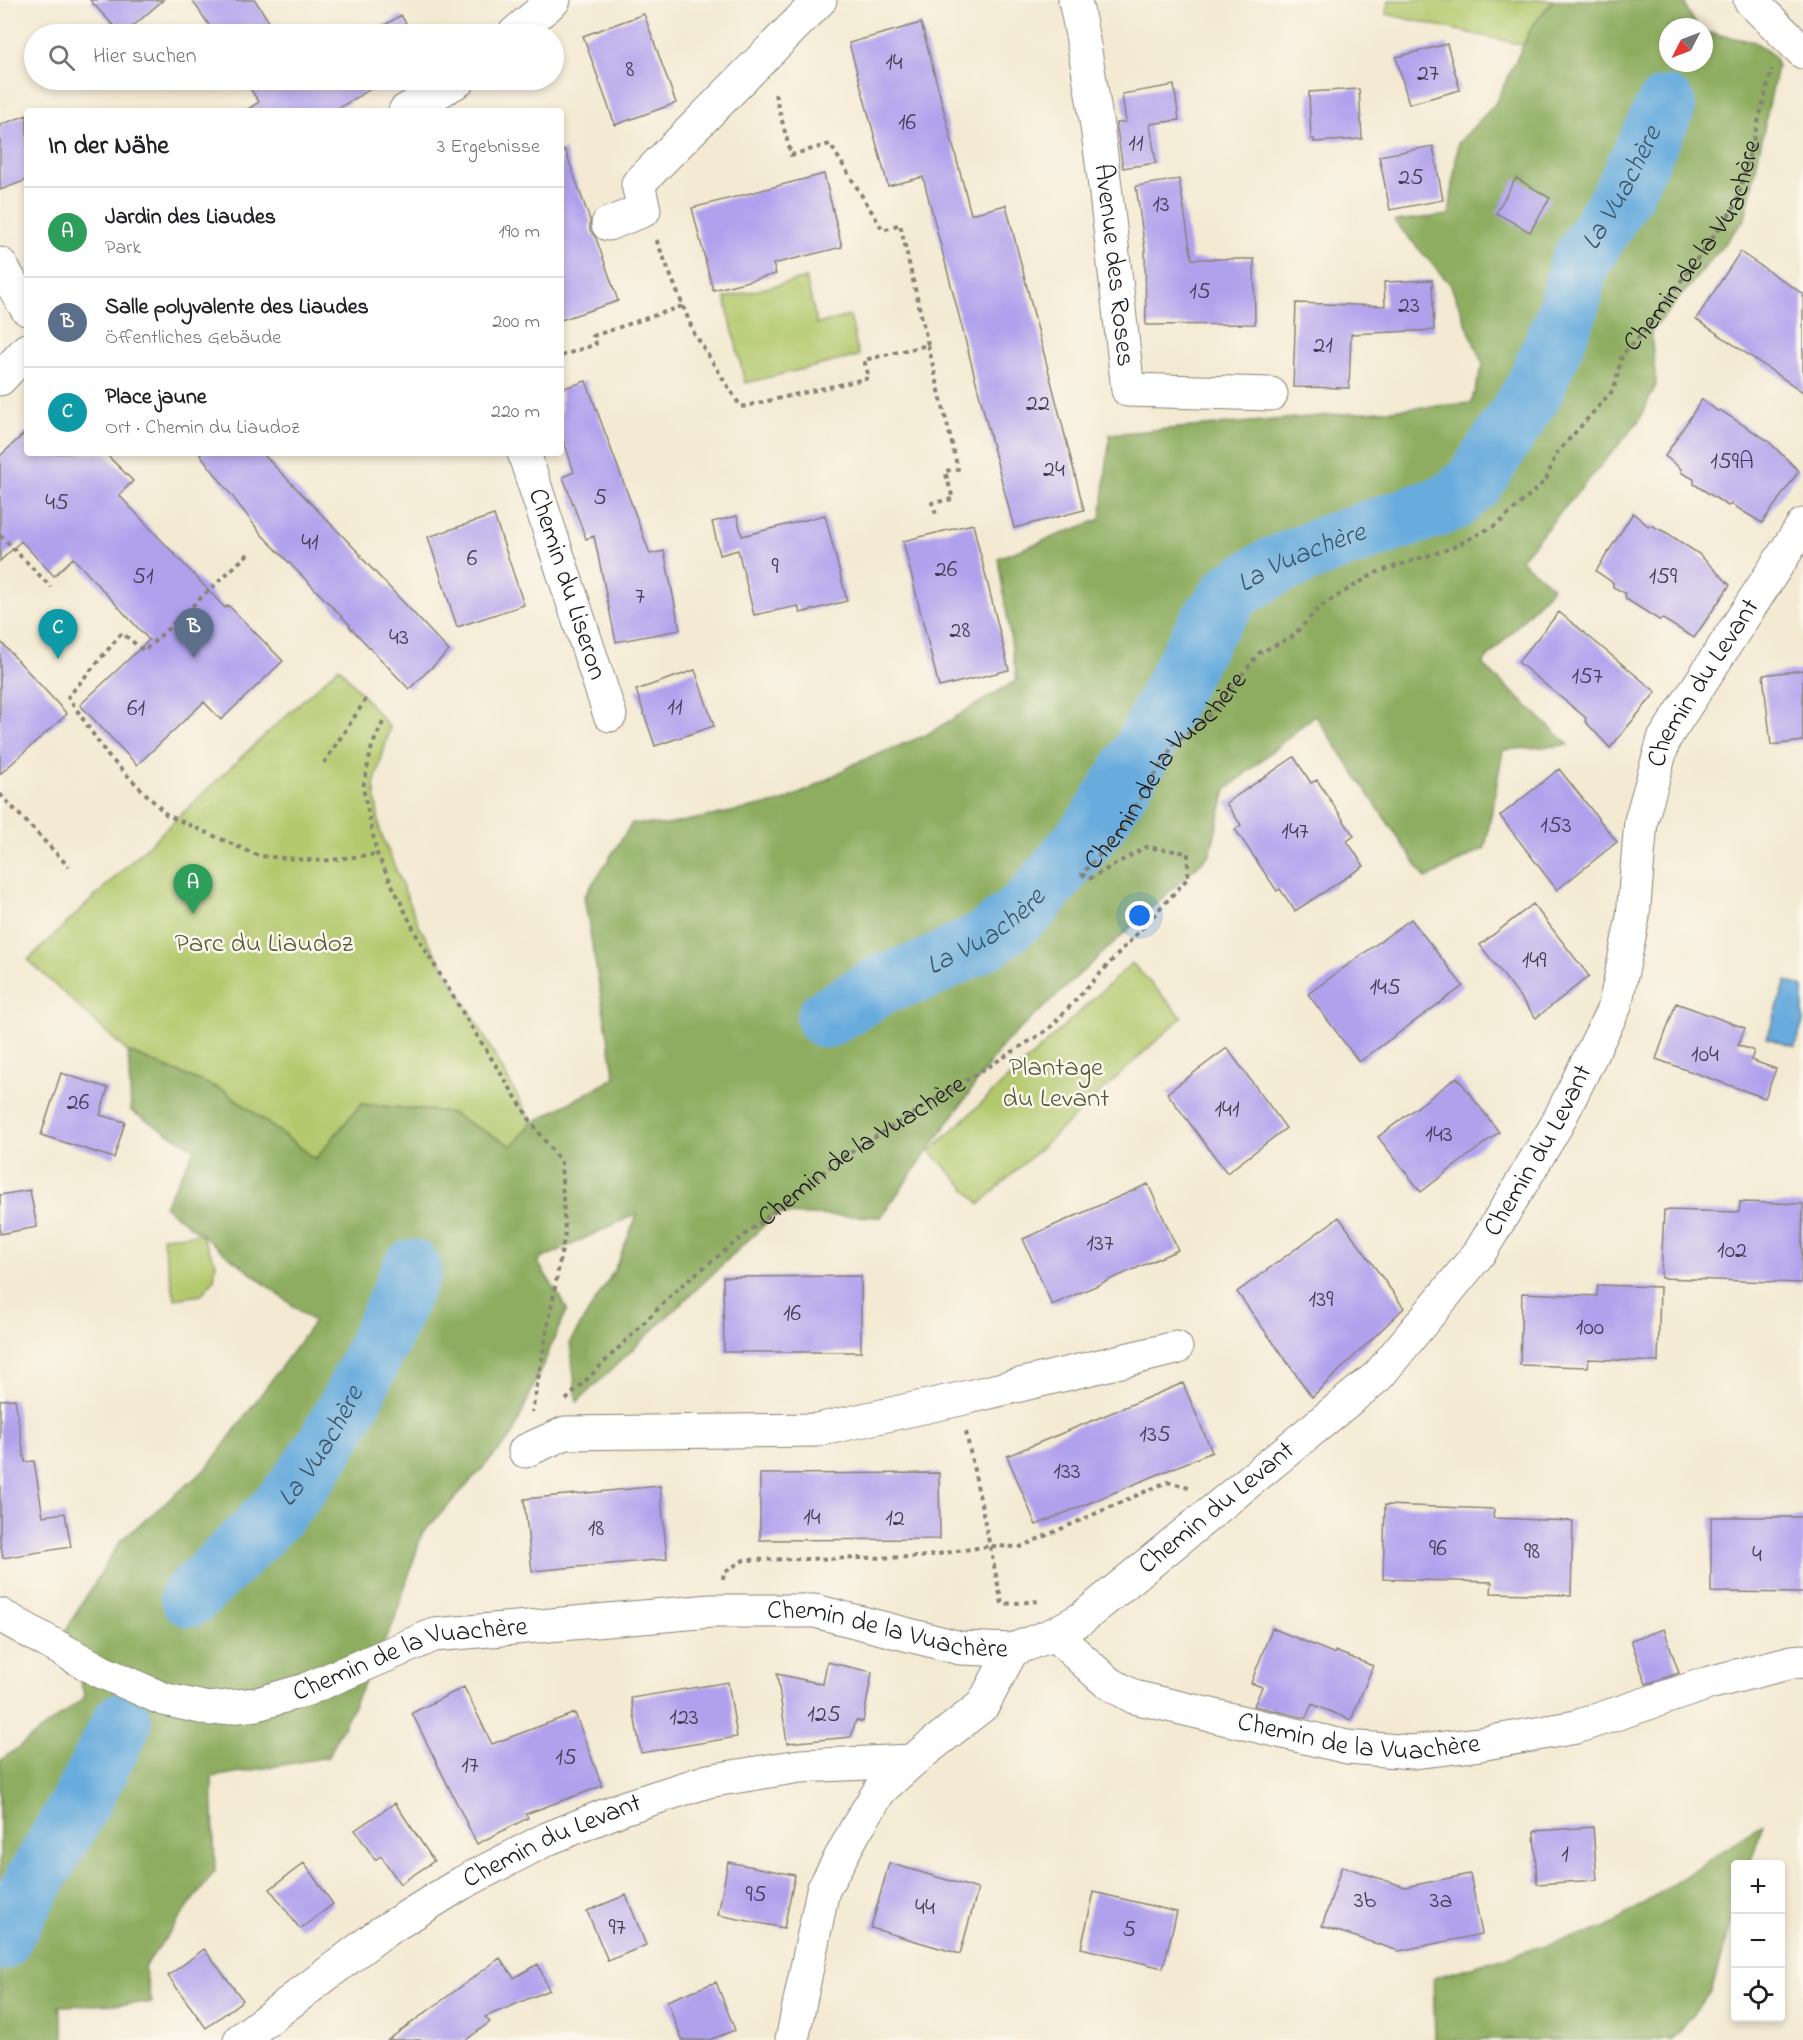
<!DOCTYPE html>
<html lang="de">
<meta charset="utf-8">
<style>
:root{--surface:#fff;--page:#f2f2f2;--text:#202124;--muted:#757577;--line:#e0e0e0;--accent:#1a73e8}
body{margin:0;font-family:"Indie Flower",sans-serif;background:var(--page);color:var(--text)}
.controls{position:absolute;right:18px;bottom:18px;display:grid;overflow:hidden;border-radius:6px;box-shadow:0 3px 9px #0003}
.controls button{width:54px;height:54px;display:grid;place-items:center;padding:0;border:0;border-bottom:2px solid var(--line);background:var(--surface);color:var(--text);font:30px sans-serif}
.compass{position:absolute;left:1659px;top:18px;width:54px;height:54px;border-radius:50%;background:var(--surface);box-shadow:0 3px 9px #0003;rotate:228deg}
.you{position:absolute;left:1140px;top:916px;width:21px;height:21px;margin:-15px;border:4px solid #fff;border-radius:50%;background:#1a73e8;box-shadow:0 0 0 9px #1a73e833}
.badge{display:grid;place-items:center;width:39px;height:39px;border-radius:50%;background:var(--accent);color:#fff;font-size:20px;font-weight:700}
.pin{position:absolute;translate:-50% -50px;filter:drop-shadow(0 2px 3px #0008)}
.pin::after{content:'';position:absolute;top:32px;width:21px;height:18px;background:inherit;clip-path:polygon(0 0,100% 0,50% 100%)}
.list{margin:0;padding:0;list-style:none}
h2{display:flex;justify-content:space-between;align-items:center;height:78px;margin:0;padding:0 24px;font-size:26px}
h2 small{font-size:20px;font-weight:400;color:var(--muted)}
.list li{display:grid;grid-template-columns:39px 1fr auto;gap:18px;align-items:center;box-sizing:border-box;height:90px;padding:0 24px;border-top:2px solid var(--line)}
.list b{display:block;font-size:22px;white-space:nowrap}
.list p{margin:0;font-size:20px;white-space:nowrap;color:var(--muted)}
.list em{font-size:20px;font-style:normal;color:var(--muted)}
.icon{flex:none;width:33px;height:33px;fill:none;stroke:currentColor;stroke-width:2;stroke-linecap:round;stroke-linejoin:round}
.map{position:relative;flex:none;width:1803px;height:2040px;overflow:hidden}
.search{position:absolute;background:var(--surface);box-shadow:0 3px 9px #0003;left:24px;top:24px;width:540px;height:66px;display:flex;align-items:center;gap:15px;box-sizing:border-box;padding:0 21px;border-radius:33px;color:var(--muted);font-size:22px}
.panel{position:absolute;background:var(--surface);box-shadow:0 3px 9px #0003;left:24px;top:108px;width:540px;height:348px;border-radius:6px}
.map>svg:first-child{display:block}
.green{fill:#b3c96d;stroke:#687244;stroke-width:1.5}
.forest{fill:#8ead60;stroke:#55643e;stroke-width:1.5}
.water{fill:#68acdd;stroke:#42647c;stroke-width:1.5}
.lines{fill:none;stroke-linecap:round;stroke-linejoin:round}
.river{stroke:#68acdd;stroke-width:60}
.building{fill:#b0a1ed}
.minor-casing{stroke:#888378;stroke-width:35}
.path{stroke:#888378;stroke-width:4;stroke-dasharray:4.5 4.5;stroke-linecap:butt}
.minor{stroke:#fff;stroke-width:33}
.labels{text-anchor:middle;dominant-baseline:central;stroke-width:5;stroke-linejoin:round;paint-order:stroke}
.number-label{font-size:24px;fill:#413d50}
.street-label{font-size:27px;fill:#1c1c1c;stroke:#fbf7ec}
.park-label{font-size:27px;fill:#515938;stroke:#fbf7ec}
.water-label{font-size:28px;font-style:italic;fill:#3a5669;stroke:#fbf7ec}
</style>
<div class="map">
<svg width="1803" height="2040" viewBox="0 0 1803 2040">
<rect width="100%" height="100%" fill="#fbf7ec"/>
<filter id="ink" filterUnits="userSpaceOnUse"><feTurbulence type="fractalNoise" baseFrequency=".0167" numOctaves="2"/><feDisplacementMap in="SourceGraphic" scale="12" xChannelSelector="R" yChannelSelector="G"/><feConvolveMatrix kernelMatrix="1 2 1 2 8 2 1 2 1" color-interpolation-filters="sRGB"/></filter>
<filter id="wash" filterUnits="userSpaceOnUse"><feTurbulence type="fractalNoise" baseFrequency=".008" numOctaves="4" result="noise"/><feDisplacementMap in="SourceGraphic" scale="24" xChannelSelector="R" yChannelSelector="G"/><feGaussianBlur stdDeviation="1.35" result="paint"/><feColorMatrix in="noise" values="0 0 0 0 0 0 0 0 0 0 0 0 0 0 0 0 0 1.4 0 .05"/><feComposite in="paint" operator="in"/></filter>
<g filter="url(#wash)">
<rect width="100%" height="100%" fill="#f4ead3"/>
<path class="green" d="M1389 0H1553L1532 27 1523 45 1386 14Z
M806 278 817 324 850 316 859 356 745 383 725 298Z
M339 667 390 728 374 785 380 831 419 926 473 1016 532 1123 512 1147 449 1112 361 1104 316 1159 225 1091 128 1052 28 960 252 747Z
M1132 963 1182 1017 980 1204 930 1151Z
M200 1234 216 1263 214 1280 201 1295 175 1299 162 1237Z"/>
<path class="forest" d="M1553 0H1685L1686 9 1698 27H1668V63H1704V32L1755 42 1775 57 1777 67 1745 219 1651 332 1656 385 1638 422 1520 560 1553 587 1482 664 1569 745 1503 750 1485 848 1426 879 1315 715 1226 790 1210 854 1004 1044 881 1217 776 1214 577 1402 570 1342 614 1271 638 1213 537 1261 567 1309 512 1436 422 1534 393 1624 328 1757 212 1777 215 1871 144 1967 152 2003 59 2006 65 2040H0V1761L85 1697 65 1631 121 1540 207 1468 314 1322 164 1206 195 1149 131 1111 128 1052 225 1091 315 1159 361 1104 449 1112 512 1146 532 1123 615 1078 584 897 632 823 666 825 781 802 810 789 854 764 926 735 1017 680 998 558 1101 519 1110 434 1471 403 1483 365 1450 284 1394 221 1449 215 1458 143 1495 104 1532 27Z
M1763 1824 1750 1864H1736L1735 1912 1711 1991 1671 2040H1435L1433 1978 1608 1927Z"/>
<path class="water" d="M1786 981 1803 987V1022L1795 1047 1767 1038Z"/>
<g class="lines">
<g class="river">
<path id="s1" d="M826 1018 882 984 928 969 989 938 1030 906 1099 820 1141 753 1177 680 1207 626 1233 591 1271 568 1326 545 1450 503 1474 483 1533 392 1569 308 1578 266 1624 191 1666 106"/>
<path id="s2" d="M190 1597C233 1557 275 1519 309 1471 352 1410 380 1337 412 1269"/>
<path d="M0 1941 88 1789 122 1722"/>
</g>
</g>
<g id="blocks">
<path class="building" d="M90 0H163L124 34H121Z
M192 0H255L277 34H215Z
M644 14 676 103 615 125 583 36Z
M401 15 412 34H370Z
M921 23 971 214 1006 205 1084 510 1014 528 923 177 888 186 849 43Z
M1447 44 1460 90 1409 104 1396 57Z
M244 80H386L334 111H245L259 102Z
M1174 85 1179 120 1150 124 1156 163 1123 168 1116 123 1126 122 1122 94Z
M1359 89 1362 139 1314 142V139H1311L1309 92Z
M27 115V180L0 190V125Z
M1433 146 1443 200 1390 210 1379 156Z
M565 150 590 220V230L596 238 618 301 561 320V151Z
M824 174 842 247 773 264 776 274 713 290 692 208Z
M1516 178 1550 198 1530 232 1496 213Z
M1179 179 1192 259H1254L1255 324 1146 325 1145 250 1136 186Z
M1740 252 1803 294V392L1696 319Z
M1432 280 1434 330 1351 334 1349 388 1293 387 1296 303 1385 306 1384 282Z
M586 381 650 554 664 551 680 630 616 642 594 536 586 539 563 477 574 472 561 432V389Z
M1702 399 1717 411 1720 410 1767 440 1799 471 1762 523 1731 504 1728 506 1694 484V479L1682 473 1681 469 1665 456Z
M27 431V453H105L133 481 119 495 225 608 228 605 283 661 221 720 204 702 137 765 80 705 149 640 73 558 54 576 21 541 0 561V456Z
M199 453H262L361 555 360 556 449 651 409 689 349 626 350 625 262 535Z
M1633 513 1648 526 1651 525 1667 533 1699 554 1730 585 1694 638 1663 619 1659 620 1626 599 1625 593 1613 587V583L1596 571Z
M494 515 524 605 457 627 428 537Z
M825 515 847 601 800 613 798 606 754 615 738 550 720 555 712 522 737 516 742 536Z
M973 524 1009 670 939 687 903 541Z
M1559 612 1656 692 1610 748 1585 721 1586 718 1518 662Z
M0 641 67 714 0 774Z
M695 670 714 726 655 746 636 690Z
M1803 670V741L1771 745 1763 675Z
M1294 757 1311 783 1317 780 1354 836 1347 841 1364 866 1295 911 1280 889 1277 891 1235 829 1241 825 1226 803Z
M1559 769 1617 842 1557 890 1500 816Z
M1533 904 1589 976 1536 1018 1480 945Z
M1411 919 1463 986 1359 1062 1308 994Z
M1676 1003 1745 1028 1738 1045 1754 1051 1751 1060 1776 1069 1765 1098 1656 1059Z
M1227 1048 1286 1128 1227 1173 1167 1093Z
M61 1073 108 1088 100 1115 125 1122 114 1158 41 1135Z
M1457 1077 1499 1132 1421 1192 1378 1137Z
M1148 1184 1178 1250 1052 1305 1023 1239Z
M30 1190 37 1227 0 1234V1195Z
M1740 1202 1803 1204 1801 1283 1661 1278 1664 1210 1739 1212Z
M1339 1217 1404 1308 1312 1397 1237 1292Z
M861 1276V1352H724L723 1277Z
M1598 1285 1660 1287 1658 1362 1589 1359 1588 1367 1520 1365 1522 1293 1597 1296Z
M1183 1383 1212 1452 1036 1525 1007 1456Z
M15 1399 25 1462 34 1461 43 1516 65 1513 71 1547 3 1558 0 1539V1400Z
M939 1473 940 1539 760 1540V1474Z
M660 1486 667 1559 532 1571 524 1499Z
M1385 1505 1494 1509 1493 1518 1573 1521 1571 1595 1491 1593 1492 1582 1383 1579Z
M1711 1517H1803V1593L1711 1592Z
M1272 1628 1335 1654V1651L1373 1666 1351 1720 1312 1704 1306 1718 1254 1706 1262 1687 1251 1683Z
M1664 1629 1679 1673 1646 1684 1631 1640Z
M827 1662 872 1672 863 1722 856 1720 851 1737 787 1743 777 1674 823 1684Z
M728 1682 737 1737 641 1753 631 1698Z
M464 1687 492 1744 575 1713 602 1786 526 1814 528 1818 477 1844 412 1713Z
M395 1803 434 1861 400 1884 381 1856 375 1860 355 1830Z
M1593 1827 1597 1880 1537 1884 1534 1831Z
M728 1862 795 1875 784 1928 718 1915Z
M304 1863 333 1904 300 1929 270 1889Z
M889 1863 978 1889 960 1954 871 1928Z
M1342 1866 1405 1887 1470 1874 1482 1934 1399 1951 1322 1926Z
M1094 1892 1177 1912 1163 1968 1081 1948Z
M626 1895 646 1945 608 1961 587 1911Z
M204 1949 243 2000 206 2028 168 1976Z
M500 1958 514 1978 538 1964 549 1990 485 2017 490 2022 466 2040H388Z
M716 1982 735 2030 709 2040H682L667 2001Z"/>
</g>
</g>
<g filter="url(#ink)">
<use href="#blocks" fill-opacity="0" stroke="#888378" stroke-width="1.5"/>
<g class="lines">
<g class="minor-casing">
<g id="minor">
<path id="s4" d="M1075 0C1102 128 1113 260 1128 390L1271 394"/>
<path d="M1750 0 1803 52"/>
<path d="M514 34 554 0"/>
<path d="M405 111 459 80"/>
<path d="M608 224 644 210 638 184 820 0"/>
<path d="M0 264 27 309"/>
<path d="M0 379 27 350"/>
<path id="s5" d="M524 453 610 715"/>
<path d="M525 1451 565 1433 817 1430 960 1399 1176 1348"/>
<path id="s6" d="M0 1615 100 1671 163 1699 209 1709 257 1704 305 1690 434 1635 711 1611H815L960 1648 1012 1650 1054 1634 1081 1619 1378 1376 1480 1252 1556 1126 1615 1006 1633 917 1641 821 1664 739 1803 525"/>
<path id="s7" d="M1054 1634 1107 1682 1134 1697 1347 1747 1412 1752 1480 1744 1576 1727 1709 1683 1792 1662 1803 1661"/>
<path id="s8" d="M240 2040 381 1933 462 1883 547 1839 626 1807 708 1781 800 1766 912 1761"/>
<path d="M792 2040 823 1890 856 1829 880 1790 912 1761 983 1705 1012 1650"/>
</g>
</g>
<g class="path">
<path d="M683 306 694 333 741 407 869 378 864 360 928 345 900 224 883 230 830 144 791 155 775 94"/>
<path d="M928 345 958 469 945 471 953 499 932 503 936 514"/>
<path d="M561 356 596 344 593 336 683 306 656 239"/>
<path d="M0 535 51 587"/>
<path d="M248 554 144 651 122 633 68 697 108 756 167 815 259 856 322 861 377 854"/>
<path d="M383 722 372 746 363 788 377 854 417 936 466 1018 532 1123 561 1163 565 1233 532 1412"/>
<path d="M324 763 366 699"/>
<path d="M0 794 69 867"/>
<path id="s3" d="M566 1400 683 1284 840 1159 1049 1029 1188 878V853L1146 847 1089 879 1082 874 1118 835 1174 744 1212 713 1259 653 1292 637 1321 606 1375 573 1451 548 1498 524 1546 480 1556 454 1614 389 1622 355 1647 328 1736 205 1772 69"/>
<path d="M966 1432 1002 1604 1041 1601"/>
<path d="M723 1579 724 1572 744 1560 919 1557 990 1546 1020 1547 1167 1482 1189 1487"/>
</g>
<use href="#minor" class="minor"/>
</g>
</g>
<g class="labels">
<g class="number-label">
<text x="894" y="63">14</text>
<text x="630" y="70">8</text>
<text x="1428" y="74">27</text>
<text x="907" y="123">16</text>
<text x="1136" y="144">11</text>
<text x="1411" y="178">25</text>
<text x="1161" y="205">13</text>
<text x="1200" y="292">15</text>
<text x="1409" y="306">23</text>
<text x="1323" y="346">21</text>
<text x="1038" y="404">22</text>
<text x="1732" y="462">159A</text>
<text x="1054" y="470">24</text>
<text x="600" y="498">5</text>
<text x="57" y="503">45</text>
<text x="310" y="543">41</text>
<text x="472" y="559">6</text>
<text x="775" y="567">9</text>
<text x="946" y="570">26</text>
<text x="143" y="577">51</text>
<text x="1663" y="577">159</text>
<text x="640" y="597">7</text>
<text x="960" y="631">28</text>
<text x="399" y="638">43</text>
<text x="1587" y="677">157</text>
<text x="675" y="708">11</text>
<text x="136" y="709">61</text>
<text x="1556" y="826">153</text>
<text x="1295" y="832">147</text>
<text x="1534" y="961">149</text>
<text x="1385" y="988">145</text>
<text x="1705" y="1055">104</text>
<text x="78" y="1103">26</text>
<text x="1227" y="1110">141</text>
<text x="1439" y="1135">143</text>
<text x="1100" y="1244">137</text>
<text x="1732" y="1251">102</text>
<text x="1321" y="1300">139</text>
<text x="792" y="1314">16</text>
<text x="1590" y="1328">100</text>
<text x="1155" y="1435">135</text>
<text x="1067" y="1472">133</text>
<text x="812" y="1518">14</text>
<text x="895" y="1519">12</text>
<text x="596" y="1529">18</text>
<text x="1438" y="1549">96</text>
<text x="1532" y="1552">98</text>
<text x="1757" y="1555">4</text>
<text x="824" y="1715">125</text>
<text x="684" y="1718">123</text>
<text x="566" y="1758">15</text>
<text x="470" y="1766">17</text>
<text x="1565" y="1855">1</text>
<text x="756" y="1895">95</text>
<text x="1365" y="1901">3b</text>
<text x="1441" y="1901">3a</text>
<text x="925" y="1908">44</text>
<text x="617" y="1928">97</text>
<text x="1129" y="1930">5</text>
</g>
<g class="street-label">
<text stroke="none"><textPath href="#s3" startOffset="1866">Chemin de la Vuachère</textPath></text>
<text stroke="none"><textPath href="#s4" startOffset="268">Avenue des Roses</textPath></text>
<text stroke="none"><textPath href="#s5" startOffset="138">Chemin du Liseron</textPath></text>
<text stroke="none"><textPath href="#s6" startOffset="2294">Chemin du Levant</textPath></text>
<text stroke="none"><textPath href="#s3" startOffset="1092">Chemin de la Vuachère</textPath></text>
<text stroke="none"><textPath href="#s6" startOffset="1790">Chemin du Levant</textPath></text>
<text stroke="none"><textPath href="#s3" startOffset="388">Chemin de la Vuachère</textPath></text>
<text stroke="none"><textPath href="#s6" startOffset="1304">Chemin du Levant</textPath></text>
<text stroke="none"><textPath href="#s6" startOffset="926">Chemin de la Vuachère</textPath></text>
<text stroke="none"><textPath href="#s6" startOffset="440">Chemin de la Vuachère</textPath></text>
<text stroke="none"><textPath href="#s7" startOffset="332">Chemin de la Vuachère</textPath></text>
<text stroke="none"><textPath href="#s8" startOffset="372">Chemin du Levant</textPath></text>
</g>
<g class="park-label">
<text x="264" y="944">Parc du Liaudoz</text>
<text x="1056" y="1068">Plantage<tspan x="1056" dy="31">du Levant</tspan></text>
</g>
<g class="water-label">
<text stroke="none"><textPath href="#s1" startOffset="1209">La Vuachère</textPath></text>
<text stroke="none"><textPath href="#s1" startOffset="687">La Vuachère</textPath></text>
<text stroke="none"><textPath href="#s1" startOffset="183">La Vuachère</textPath></text>
<text stroke="none"><textPath href="#s2" startOffset="201">La Vuachère</textPath></text>
</g>
</g>
</svg>
<div class="controls">
<button>+</button>
<button>−</button>
<button><svg class="icon" aria-label="locate" viewBox="0 0 24 24"><circle cx="12" cy="12" r="6"/><path d="M12 2v4M12 18v4M2 12h4M18 12h4"/></svg></button>
</div>
<svg class="compass" viewBox="-18 -18 36 36"><path d="M0-13l5 13h-10z" fill="#e53935"/><path d="M0 13l5-13h-10z" fill="#757577"/></svg>
<div class="you"></div>
<div class="pin badge" style="left:193px;top:914px;background:#2e9e5b">A</div>
<div class="pin badge" style="left:194px;top:658px;background:#5c6f8a">B</div>
<div class="pin badge" style="left:58px;top:659px;background:#0f9aa8">C</div>
<div class="search"><svg class="icon" aria-label="search" viewBox="0 0 24 24"><circle cx="10" cy="10" r="6"/><path d="M15 15l6 6"/></svg>Hier suchen</div>
<section class="panel">
<h2>In der Nähe<small>3 Ergebnisse</small></h2>
<ul class="list">
<li><span class="badge" style="background:#2e9e5b">A</span><div><b>Jardin des Liaudes</b><p>Park</p></div><em>190 m</em></li>
<li><span class="badge" style="background:#5c6f8a">B</span><div><b>Salle polyvalente des Liaudes</b><p>Öffentliches Gebäude</p></div><em>200 m</em></li>
<li><span class="badge" style="background:#0f9aa8">C</span><div><b>Place jaune</b><p>Ort · Chemin du Liaudoz</p></div><em>220 m</em></li>
</ul>
</section>
</div>
